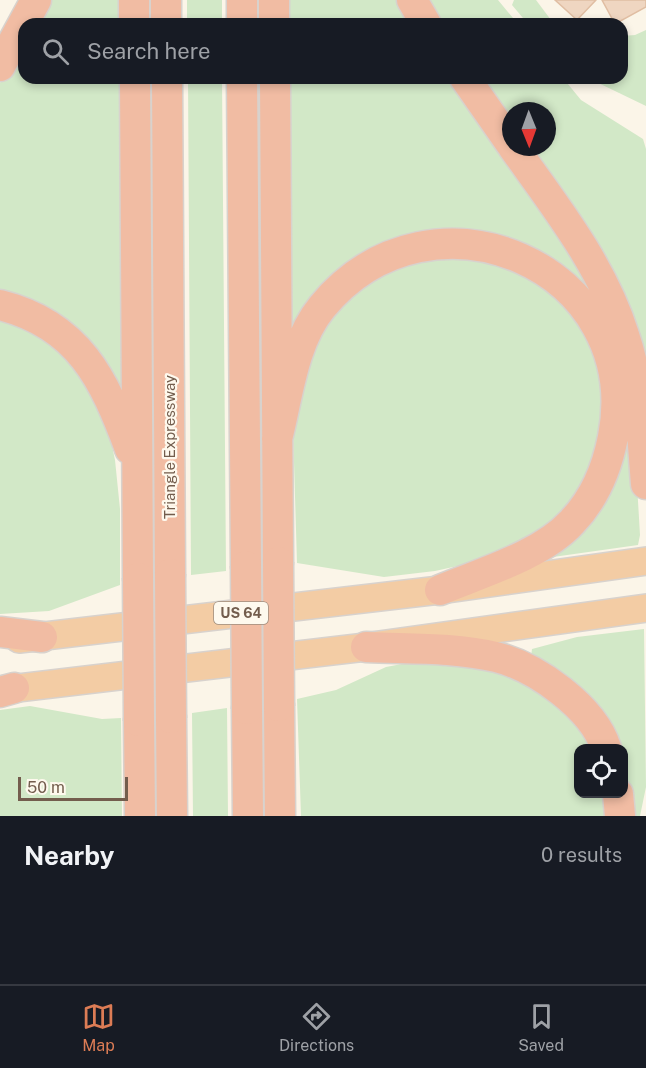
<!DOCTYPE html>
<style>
:root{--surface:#171b24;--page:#242831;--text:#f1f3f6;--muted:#9ea1a6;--line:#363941;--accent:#dc7c55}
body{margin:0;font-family:"Public Sans",sans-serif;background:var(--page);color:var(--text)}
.controls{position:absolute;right:18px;bottom:18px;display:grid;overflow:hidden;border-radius:12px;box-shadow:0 3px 9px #0003}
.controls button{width:54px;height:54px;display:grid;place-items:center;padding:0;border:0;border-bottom:2px solid var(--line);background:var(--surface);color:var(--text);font:30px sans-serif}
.compass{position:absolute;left:502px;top:102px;width:54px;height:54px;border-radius:50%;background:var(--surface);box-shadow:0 3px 9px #0003;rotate:179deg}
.scale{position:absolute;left:18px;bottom:15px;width:110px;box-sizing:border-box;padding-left:6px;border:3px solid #735d4d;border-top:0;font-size:16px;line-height:21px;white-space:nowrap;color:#735d4d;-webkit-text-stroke:4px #fef9ee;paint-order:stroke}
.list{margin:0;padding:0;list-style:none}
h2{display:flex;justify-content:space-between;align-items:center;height:78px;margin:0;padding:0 24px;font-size:26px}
h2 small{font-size:20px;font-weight:400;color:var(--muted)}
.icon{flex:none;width:33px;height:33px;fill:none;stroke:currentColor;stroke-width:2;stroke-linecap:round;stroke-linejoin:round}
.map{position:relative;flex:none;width:646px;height:816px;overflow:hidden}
.search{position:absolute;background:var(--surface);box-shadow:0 3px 9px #0003;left:18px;right:18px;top:18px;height:66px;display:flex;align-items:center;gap:15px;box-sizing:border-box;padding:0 21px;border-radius:18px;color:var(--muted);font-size:22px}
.sheet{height:168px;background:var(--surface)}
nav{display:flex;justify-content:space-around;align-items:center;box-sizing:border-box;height:84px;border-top:2px solid var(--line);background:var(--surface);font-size:16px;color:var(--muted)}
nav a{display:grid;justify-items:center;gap:3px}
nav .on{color:var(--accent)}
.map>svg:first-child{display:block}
.green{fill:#d2e8c7}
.building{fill:#efd6c1;stroke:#e0bea3;stroke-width:1.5}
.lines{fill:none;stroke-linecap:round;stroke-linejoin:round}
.trunk-casing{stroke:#d8d2cd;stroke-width:30}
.motorway-casing{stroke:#d8d2cd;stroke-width:33}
.trunk{stroke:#f3cca4;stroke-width:27}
.motorway{stroke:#f1bca3;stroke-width:30}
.motorway-bridge-casing{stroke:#d8d2cd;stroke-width:33;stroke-linecap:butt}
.motorway-bridge{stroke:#f1bca3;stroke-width:30}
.labels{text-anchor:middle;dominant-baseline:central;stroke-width:4.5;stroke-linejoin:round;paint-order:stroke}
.shield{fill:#fef9ee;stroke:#9d8c7d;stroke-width:1.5}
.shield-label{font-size:14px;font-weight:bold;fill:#735d4d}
.street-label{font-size:15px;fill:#735d4d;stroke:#fef9ee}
</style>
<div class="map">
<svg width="646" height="816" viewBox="0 0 646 816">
<rect width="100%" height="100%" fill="#fbf5e8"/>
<path class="green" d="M45 0H126V24H32Z
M187 0H222V24H187Z
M283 0H401L416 24H283Z
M422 0H498L518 24H437Z
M514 0H536L554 24H528L512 5Z
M646 30V106L588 78H622V36L635 35Z
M24 39V78H126L129 399 0 297V83Z
M188 78H222L226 571 191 575Z
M284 78H451L526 180 604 306 456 234 302 323 292 322 285 262Z
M475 78H563L581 100 643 139 646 149V392L526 147H547V111H511V128Z
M488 255 560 292 604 362 608 438 571 513 494 558 435 571 384 577 297 563 293 429 299 380 339 300 408 257Z
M0 314 76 359 107 422 115 460 120 509V585L49 611 0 614Z
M633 416 640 535 638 545 553 557V551Z
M644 629 646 787 640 816H630L624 748H617L531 657 532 649 577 637Z
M407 663 488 664 550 689 599 748H578V794H611L613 816H301L297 699 336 690 386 667Z
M30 706 102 719 121 718 122 816H0V710Z
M227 708 228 816H193L192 713Z"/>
<path class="building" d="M555 0H596L577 20Z
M602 0H646V7L615 24Z"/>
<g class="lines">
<g class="trunk-casing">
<path id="trunk" d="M19 639 440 590 646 561
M0 690 366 647 646 608"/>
</g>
<g class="motorway-casing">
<path id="motorway" d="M134 0V24
M166 0V24
M242 0V24
M274 0V24
M412 0 426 24
M0 66 36 0
M135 78 138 578
M167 78 170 574
M242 78 246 566
M275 78 278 562
M465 78 511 144
M513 147C555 206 602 265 624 335 640 382 642 434 646 484
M0 305C79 325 104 379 130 449
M277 439C288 396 293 342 322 307 431 174 646 267 613 437 607 468 594 499 572 522 542 555 481 573 440 590
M0 632 42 637
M366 647C408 649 454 647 496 657 536 667 593 707 606 748
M0 692 14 688
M279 706 280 816
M247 709 248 816
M171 718 172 816
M139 721 140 816
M618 794 620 816"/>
</g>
<use href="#trunk" class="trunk"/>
<use href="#motorway" class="motorway"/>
<g class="motorway-bridge-casing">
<path id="motorway-bridge" d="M278 562 279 706
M246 566 247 709
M170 574 171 718
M138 578 139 721"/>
</g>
<use href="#motorway-bridge" class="motorway-bridge"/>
</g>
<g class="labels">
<rect class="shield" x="214" y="602" width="54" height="22" rx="4.5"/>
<g class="shield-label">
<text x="241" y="613">US 64</text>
</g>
<g class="street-label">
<text transform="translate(169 447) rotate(-90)">Triangle Expressway</text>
</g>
</g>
</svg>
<div class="controls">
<button><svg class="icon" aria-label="locate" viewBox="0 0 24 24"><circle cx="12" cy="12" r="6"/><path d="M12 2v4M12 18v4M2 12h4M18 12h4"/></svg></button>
</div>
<svg class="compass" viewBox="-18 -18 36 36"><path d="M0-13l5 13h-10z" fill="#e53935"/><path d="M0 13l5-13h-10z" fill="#9ea1a6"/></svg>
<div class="scale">50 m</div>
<div class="search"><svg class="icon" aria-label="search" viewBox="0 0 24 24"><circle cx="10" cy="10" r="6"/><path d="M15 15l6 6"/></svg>Search here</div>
</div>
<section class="sheet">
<h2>Nearby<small>0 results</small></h2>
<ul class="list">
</ul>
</section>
<nav>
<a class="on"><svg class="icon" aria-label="map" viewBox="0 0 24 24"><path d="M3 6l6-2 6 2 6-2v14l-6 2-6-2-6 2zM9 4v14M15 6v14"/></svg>Map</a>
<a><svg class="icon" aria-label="directions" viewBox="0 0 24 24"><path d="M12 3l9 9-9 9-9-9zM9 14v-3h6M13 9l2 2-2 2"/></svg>Directions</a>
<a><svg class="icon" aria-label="saved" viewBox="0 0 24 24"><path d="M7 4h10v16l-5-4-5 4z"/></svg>Saved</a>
</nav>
